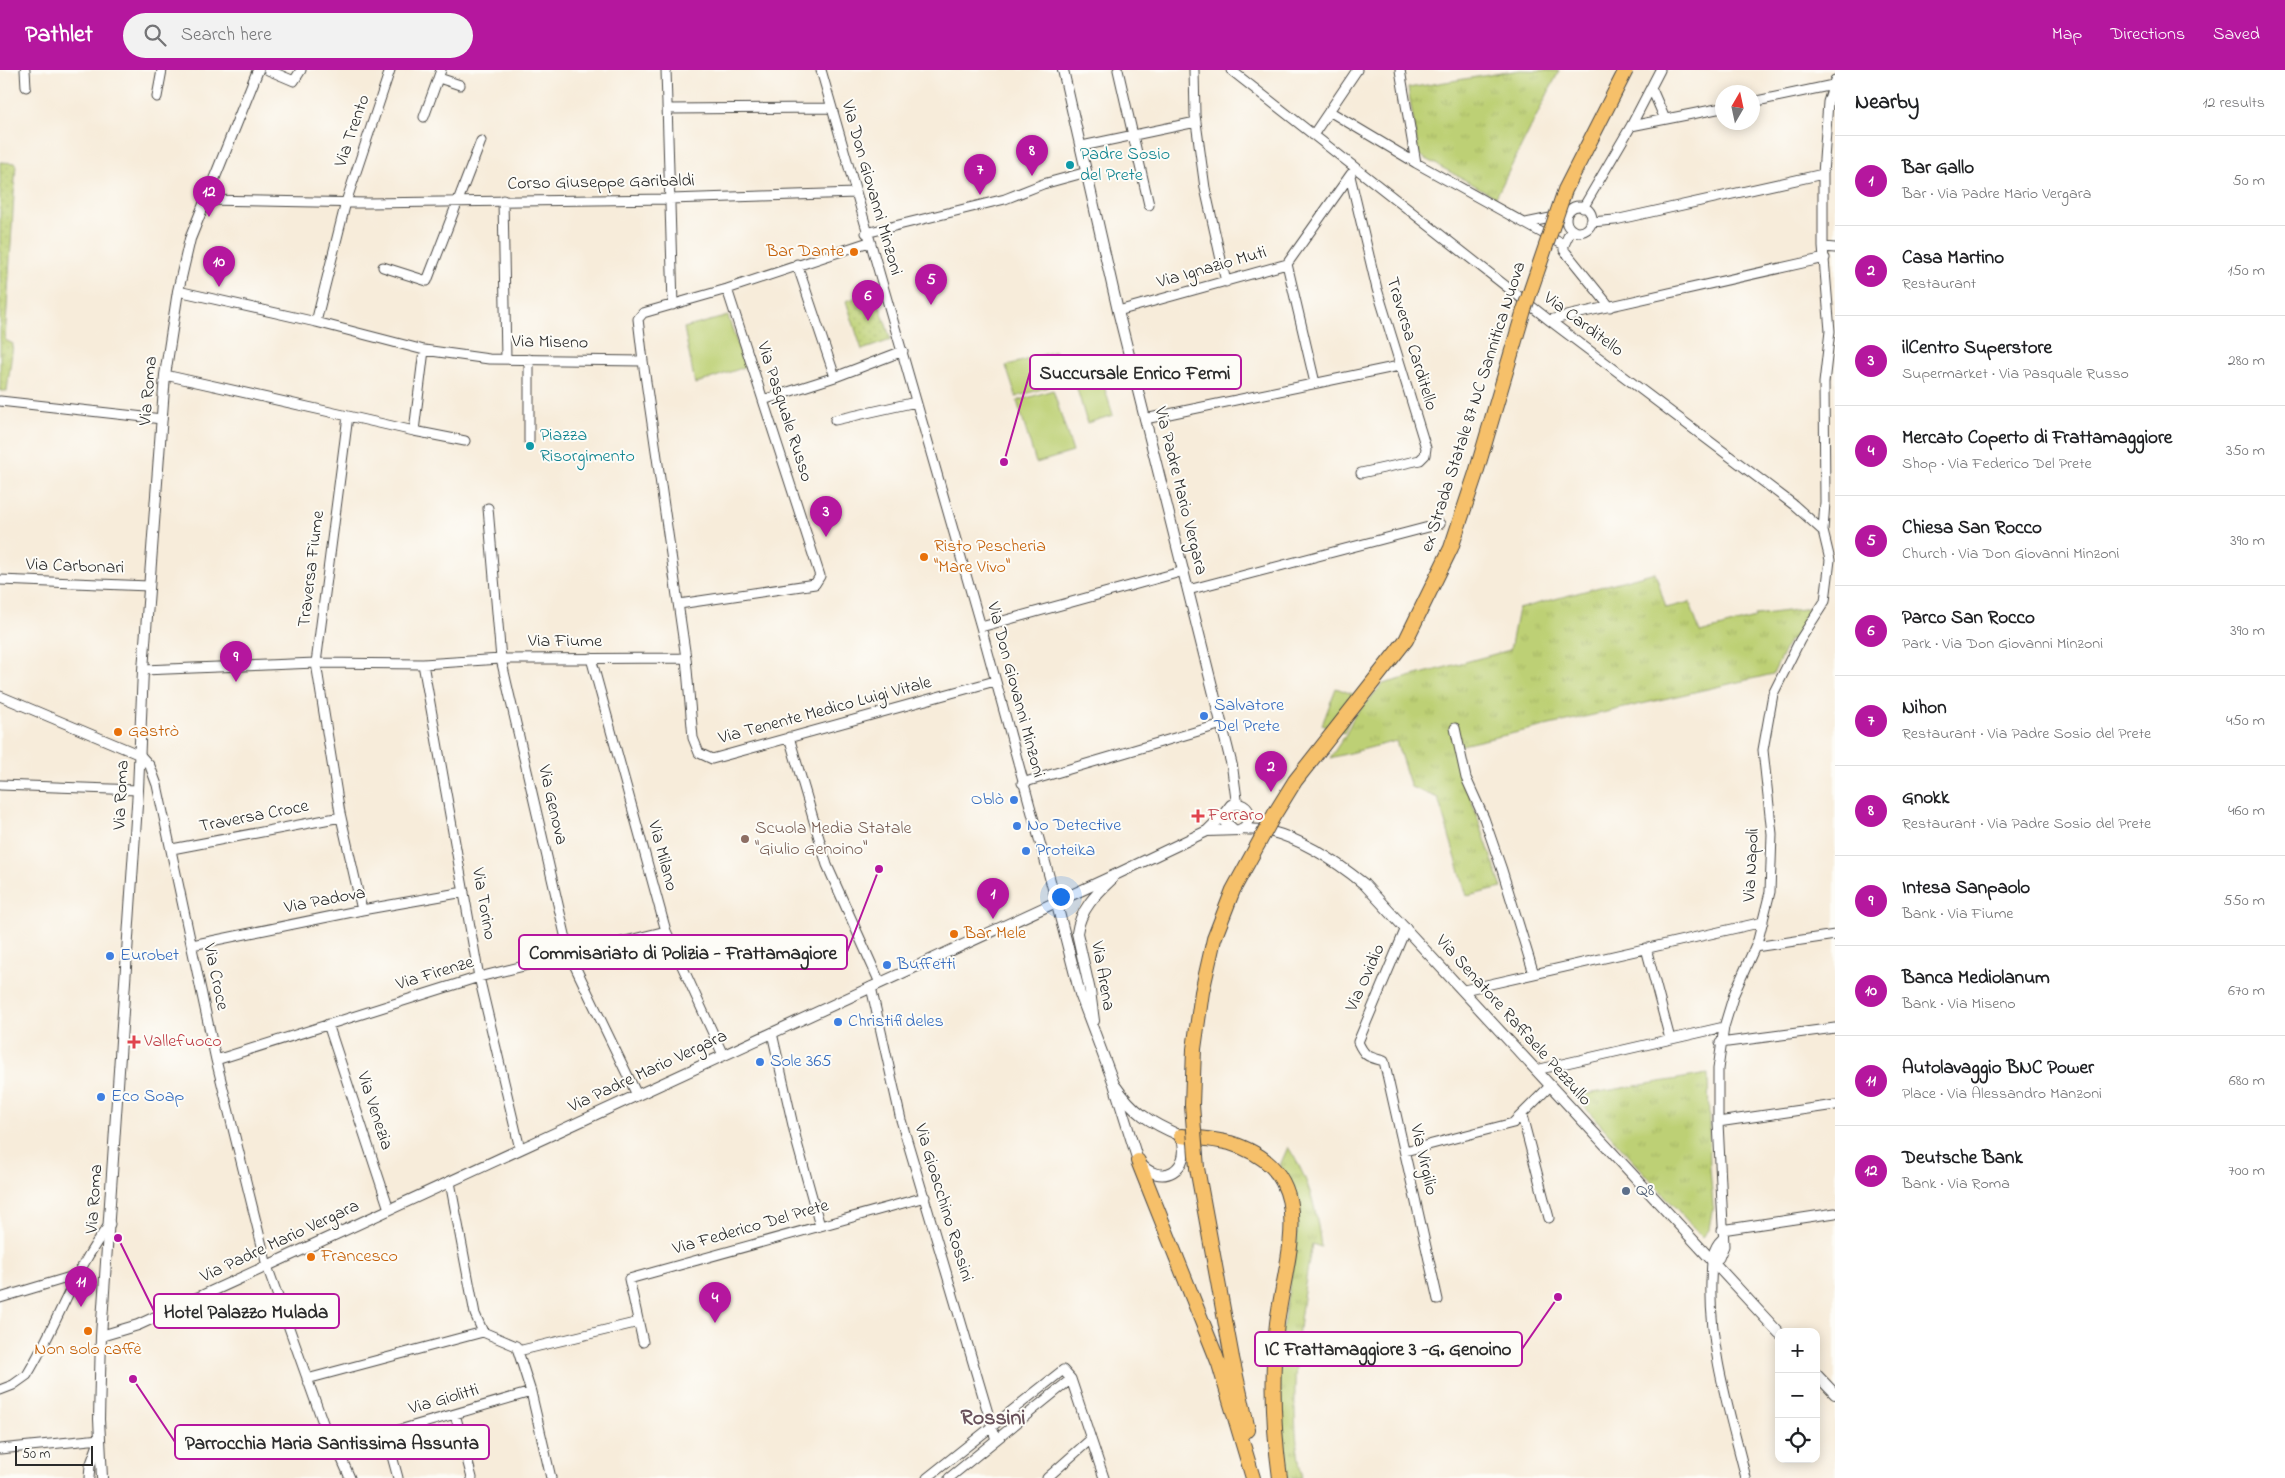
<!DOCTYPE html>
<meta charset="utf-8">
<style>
:root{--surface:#fff;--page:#f2f2f2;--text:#202124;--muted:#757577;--line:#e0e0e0;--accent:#b5179e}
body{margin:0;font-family:"Indie Flower",sans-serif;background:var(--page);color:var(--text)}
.controls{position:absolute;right:15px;bottom:15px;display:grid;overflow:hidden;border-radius:10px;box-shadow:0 2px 12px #0003}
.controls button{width:45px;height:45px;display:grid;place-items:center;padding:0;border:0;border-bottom:1px solid var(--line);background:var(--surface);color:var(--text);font:25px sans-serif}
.compass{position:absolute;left:1715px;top:15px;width:45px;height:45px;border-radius:50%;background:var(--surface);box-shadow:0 2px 12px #0003;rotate:9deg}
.scale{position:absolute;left:15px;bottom:12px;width:78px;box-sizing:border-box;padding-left:5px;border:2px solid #2b2b2b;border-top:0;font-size:14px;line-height:18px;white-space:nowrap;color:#2b2b2b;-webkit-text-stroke:4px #fdfcf7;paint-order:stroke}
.you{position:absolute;left:1060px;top:826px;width:18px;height:18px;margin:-12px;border:4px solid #fff;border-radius:50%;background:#1a73e8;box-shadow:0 0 0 8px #1a73e833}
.badge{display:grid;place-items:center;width:32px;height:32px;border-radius:50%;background:var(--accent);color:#fff;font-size:16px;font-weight:700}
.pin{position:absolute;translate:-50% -41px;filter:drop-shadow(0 1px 2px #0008)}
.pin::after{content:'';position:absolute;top:26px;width:18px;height:15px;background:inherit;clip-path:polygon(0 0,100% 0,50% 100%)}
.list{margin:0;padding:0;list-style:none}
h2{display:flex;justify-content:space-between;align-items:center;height:65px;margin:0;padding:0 20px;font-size:21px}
h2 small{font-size:16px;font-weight:400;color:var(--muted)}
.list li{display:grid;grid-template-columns:32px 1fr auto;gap:15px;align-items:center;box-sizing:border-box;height:90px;padding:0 20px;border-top:1px solid var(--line)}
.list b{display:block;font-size:19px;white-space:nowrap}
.list p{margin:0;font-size:16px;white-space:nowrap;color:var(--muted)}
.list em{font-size:16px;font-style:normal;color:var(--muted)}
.icon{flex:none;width:28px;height:28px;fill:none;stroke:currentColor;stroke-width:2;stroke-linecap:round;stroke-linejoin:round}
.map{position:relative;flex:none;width:1835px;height:1408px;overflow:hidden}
header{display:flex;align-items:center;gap:30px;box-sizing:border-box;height:70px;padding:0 25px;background:var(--accent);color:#fff}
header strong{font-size:24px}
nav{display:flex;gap:28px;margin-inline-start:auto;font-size:18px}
.search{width:350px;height:45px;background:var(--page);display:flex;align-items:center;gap:12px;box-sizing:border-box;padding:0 18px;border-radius:28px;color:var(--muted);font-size:19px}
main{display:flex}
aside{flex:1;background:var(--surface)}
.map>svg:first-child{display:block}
.grass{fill:url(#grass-tufts);stroke:#747e50}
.park{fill:url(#park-dots);stroke:#747e50}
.garden{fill:#bdd074;stroke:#747e50}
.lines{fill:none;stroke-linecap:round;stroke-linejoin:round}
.minor-casing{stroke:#4a4845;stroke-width:11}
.tertiary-casing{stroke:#4a4845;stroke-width:12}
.trunk-casing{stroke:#4a4845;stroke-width:16}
.minor{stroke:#fff;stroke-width:9}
.tertiary{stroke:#fff;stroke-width:10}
.trunk{stroke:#f6c06b;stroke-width:14}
.trunk-bridge-casing{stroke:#4a4845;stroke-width:16;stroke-linecap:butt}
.trunk-bridge{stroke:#f6c06b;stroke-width:14}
.culture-dot{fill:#0f9aa8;stroke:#fdfcf7;stroke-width:2}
.food-dot{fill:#e8710a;stroke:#fdfcf7;stroke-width:2}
.shop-dot{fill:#3f7fe0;stroke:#fdfcf7;stroke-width:2}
.health-dot{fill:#e0444e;stroke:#fdfcf7;stroke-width:2}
.education-dot{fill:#8d6e63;stroke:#fdfcf7;stroke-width:2}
.service-dot{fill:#5c6f8a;stroke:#fdfcf7;stroke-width:2}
.labels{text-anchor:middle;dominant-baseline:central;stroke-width:4;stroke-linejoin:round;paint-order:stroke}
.street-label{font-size:18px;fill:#2b2b2b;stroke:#fdfcf7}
.culture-label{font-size:18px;fill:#0d838f;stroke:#fdfcf7;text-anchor:start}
.food-label{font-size:18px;fill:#c56008;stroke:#fdfcf7;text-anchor:start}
.shop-label{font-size:18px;fill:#366cbe;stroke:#fdfcf7;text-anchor:start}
.health-label{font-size:18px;fill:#be3a42;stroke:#fdfcf7;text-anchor:start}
.education-label{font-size:18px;fill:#785e54;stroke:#fdfcf7;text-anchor:start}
.service-label{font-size:18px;fill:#4e5e75;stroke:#fdfcf7;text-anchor:start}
.district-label{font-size:22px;font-weight:bold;fill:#69525c;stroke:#fdfcf7}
.leader{fill:none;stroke:#b5179e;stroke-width:2}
.callout-dot{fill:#b5179e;stroke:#fdfcf7;stroke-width:2}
.callout{fill:#fdfcf7;stroke:#b5179e;stroke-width:2}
.callout-label{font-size:19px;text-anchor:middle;font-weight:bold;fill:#2b2b2b}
</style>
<header>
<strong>Pathlet</strong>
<div class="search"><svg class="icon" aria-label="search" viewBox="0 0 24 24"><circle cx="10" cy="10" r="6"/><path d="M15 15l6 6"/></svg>Search here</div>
<nav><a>Map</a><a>Directions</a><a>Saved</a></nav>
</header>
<main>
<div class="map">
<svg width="1835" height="1408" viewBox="0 0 1835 1408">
<defs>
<pattern id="grass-tufts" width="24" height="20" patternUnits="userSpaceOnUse" patternTransform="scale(1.25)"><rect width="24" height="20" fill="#bdd074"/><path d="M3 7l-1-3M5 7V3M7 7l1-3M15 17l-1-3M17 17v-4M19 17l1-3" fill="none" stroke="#a3b365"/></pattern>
<pattern id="park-dots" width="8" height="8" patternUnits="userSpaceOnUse" patternTransform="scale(1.25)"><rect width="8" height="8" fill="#bdd074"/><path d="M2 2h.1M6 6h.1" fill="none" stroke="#a3b365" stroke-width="1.8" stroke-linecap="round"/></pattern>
</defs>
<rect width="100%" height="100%" fill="#fdfcf7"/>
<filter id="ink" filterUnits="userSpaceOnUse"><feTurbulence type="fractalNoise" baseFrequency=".02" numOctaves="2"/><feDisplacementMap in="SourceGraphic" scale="10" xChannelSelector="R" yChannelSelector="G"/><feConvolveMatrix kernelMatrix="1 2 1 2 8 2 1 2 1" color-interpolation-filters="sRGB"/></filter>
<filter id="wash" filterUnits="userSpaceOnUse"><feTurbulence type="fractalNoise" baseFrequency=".0096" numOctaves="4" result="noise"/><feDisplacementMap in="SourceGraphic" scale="20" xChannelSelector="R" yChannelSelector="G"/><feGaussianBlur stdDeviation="1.12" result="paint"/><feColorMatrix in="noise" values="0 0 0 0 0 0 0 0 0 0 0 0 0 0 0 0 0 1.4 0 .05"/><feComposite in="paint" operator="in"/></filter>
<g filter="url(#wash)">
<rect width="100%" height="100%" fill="#f7ecda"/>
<path class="grass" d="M1520 0 1559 1 1496 127 1419 85 1408 18Z
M1655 502 1666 538 1690 532 1700 563 1755 548V545L1811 538 1793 570 1789 571 1773 604 1453 677 1502 818 1467 826 1438 728 1411 717 1396 671 1330 688 1346 664 1354 646 1383 614 1510 580 1518 539Z
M1708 1004 1710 1099 1713 1135 1709 1159 1702 1167 1575 1026Z
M1288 1077C1310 1111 1316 1137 1321 1177L1312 1174C1298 1251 1287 1330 1302 1408H1286L1278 1319 1282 1260 1297 1170V1145L1292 1115 1280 1095Z"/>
<path class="park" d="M0 92 16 93 5 270 13 274 7 321H0Z
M875 221 891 270 862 280 846 231Z"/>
<path class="garden" d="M728 246 745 297 695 314 684 258Z
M1055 281 1064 312 1016 327 1006 296Z
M1097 294 1113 345 1087 353 1072 302Z
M1053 320 1073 382 1036 393 1017 331Z
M1336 618 1358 626 1344 663 1322 655Z"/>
</g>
<g filter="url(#ink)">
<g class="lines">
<g class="minor-casing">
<path id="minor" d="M25 0 26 17
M268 0 294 11 301 0
M666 0 673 235
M821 0 981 557 1056 831
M1118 0 1149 135
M1194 0 1195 45 1205 118 1226 212
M1231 0 1549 250 1794 435 1823 461 1830 490 1825 531 1800 570 1773 624 1763 680 1772 764 1770 822 1758 870 1734 924 1724 957 1718 999V1052L1724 1176 1719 1188 1712 1191
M1400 0 1416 93
M439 8 460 15
M1651 17 1665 49
M157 27 162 0
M1752 32 1833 15
M668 39 831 38
M1329 41 1416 93 1564 175
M424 47 441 0
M1631 56 1722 38
M1313 65 1357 0
M1082 76 1196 52
M1350 106 1377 219 1426 378 1425 385 1420 390 1361 403
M205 130 368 133 670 129 856 123
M503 130 506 289
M1566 149a13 13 0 1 1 26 0a13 13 0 1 1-26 0Z
M1583 138 1631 56 1660 0
M1591 152 1615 150 1823 104
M1526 153 1560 146
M1571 160 1564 175V180L1610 237
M866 163 1005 129 1043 114 1087 102
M1823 177 1835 178
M797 194 835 307
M1287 194 1315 313
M383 197 427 211 481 71
M178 221 316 252 424 280 489 289 643 291 638 249 643 243 727 219 869 172
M1118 241 1287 194 1351 104
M1549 250 1825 188
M316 252 346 132 390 0
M643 291 686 588 693 668 699 683 712 689 995 611
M165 305 348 346 316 593 340 743 362 840
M763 330 835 307 903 281
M0 331 162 349
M348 346 414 361 424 280
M1145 349 1399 296
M835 350 916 332
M414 361 465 371
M529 371V289
M488 438 501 589 570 886 637 1025
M1823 461 1825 432 1824 313 1830 261 1823 177V104L1828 32 1835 10
M0 510 149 516
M1188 520 1440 454
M679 534 815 514 820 506 727 219
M981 557 1184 501
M591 588 666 861 723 985
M423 594 479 907 520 1079
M143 600 316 593 423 594 501 589 686 588
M0 626 140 685 150 696 157 715 216 990 267 1196 327 1364 337 1378 350 1408
M1455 658 1466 708 1484 748 1502 800 1534 904
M789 667 827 795 880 913
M1022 713 1222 654
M0 715 138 720
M172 779 341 747
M1406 858 1358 972C1365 988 1370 987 1384 991L1438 1230
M192 875 362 840 464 822
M1755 877 1835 865
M1646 878 1670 969
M871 917 901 1050 996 1370
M1464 920 1763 852
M328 954 389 1139
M772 963 797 1073 820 1156
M1720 973 1835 958
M216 990 479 907 666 861
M1536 1000 1724 957
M1522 1046 1549 1148
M1718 1052 1835 1035
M1405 1081 1513 1053 1550 1016
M450 1112 475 1244 483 1262 516 1276 518 1281 531 1322 551 1408
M1722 1160 1835 1143
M1722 1169C1710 1180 1712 1196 1711 1212 1709 1279 1730 1343 1746 1408
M0 1228 77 1205
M643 1272 629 1209 925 1127
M518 1281 639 1252
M307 1309 483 1262
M0 1320 13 1315 27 1305C57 1256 74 1199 110 1154
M455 1344 472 1408
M386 1364 398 1408
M337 1378 531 1322
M0 1379 100 1369 90 1396 89 1408
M927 1408 1063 1300 1071 1309 1104 1408
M949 1408 1071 1309
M1047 1408 1091 1369"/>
</g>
<g class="tertiary-casing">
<path id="tertiary" d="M1063 0 1118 241 1232 696 1237 733
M1242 759C1251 760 1261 759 1269 761 1304 770 1337 792 1364 814L1779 1263
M1207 761 1239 760 1245 757 1250 746C1248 736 1240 732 1231 735L1224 744 1225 752 1233 759
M1056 831 1080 924 1114 1014 1138 1091C1160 1119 1194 1100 1181 1066 1149 1052 1134 1043 1114 1014
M1094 951 1090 921 1077 863C1080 840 1096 824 1112 809
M101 1266 138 1255 267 1196 1119 803 1207 761 1224 744
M1816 1304 1835 1324
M102 1408 99 1349 101 1266 138 720 143 600 165 305 178 221 190 169 258 0"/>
</g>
<g class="trunk-casing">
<path id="trunk" d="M1181 1066C1197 1068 1214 1069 1230 1073 1322 1101 1286 1184 1277 1253 1271 1305 1273 1356 1280 1408
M1138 1091 1219 1294 1253 1408
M1232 1288 1248 1360"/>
</g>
<use href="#minor" class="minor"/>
<use href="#tertiary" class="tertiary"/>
<use href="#trunk" class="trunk"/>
<g class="trunk-bridge-casing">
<path id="trunk-bridge" d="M1232 1288 1197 1098 1192 1035 1194 979 1202 922 1214 869 1233 820 1274 745 1295 711 1406 570 1451 478 1476 403 1524 240 1565 120 1626 0"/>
</g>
<use href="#trunk-bridge" class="trunk-bridge"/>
</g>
</g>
<g class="culture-dot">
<circle cx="1070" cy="95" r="5"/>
<circle cx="530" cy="376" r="5"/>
</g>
<g class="food-dot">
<circle cx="854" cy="182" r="5"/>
<circle cx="924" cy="487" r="5"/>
<circle cx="118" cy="662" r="5"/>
<circle cx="954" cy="864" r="5"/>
<circle cx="311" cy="1187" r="5"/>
<circle cx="88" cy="1261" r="5"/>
</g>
<g class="shop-dot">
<circle cx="1204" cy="646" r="5"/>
<circle cx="1014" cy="730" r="5"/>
<circle cx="1017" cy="756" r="5"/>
<circle cx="1026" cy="781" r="5"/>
<circle cx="110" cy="886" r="5"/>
<circle cx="887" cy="895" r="5"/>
<circle cx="838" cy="952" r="5"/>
<circle cx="760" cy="992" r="5"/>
<circle cx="101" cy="1027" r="5"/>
</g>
<g class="health-dot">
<path d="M1195.5 738.5h5v5h5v5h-5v5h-5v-5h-5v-5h5z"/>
<path d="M131.5 964.5h5v5h5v5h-5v5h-5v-5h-5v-5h5z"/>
</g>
<circle class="education-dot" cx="745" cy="769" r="5"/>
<circle class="service-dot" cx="1626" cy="1121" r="5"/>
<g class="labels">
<g class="street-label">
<text transform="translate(353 61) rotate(-71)">Via Trento</text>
<text transform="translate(601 113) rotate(-1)">Corso Giuseppe Garibaldi</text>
<text transform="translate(871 118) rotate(74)">Via Don Giovanni Minzoni</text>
<text transform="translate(1212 198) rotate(-16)">Via Ignazio Muti</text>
<text transform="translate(1583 255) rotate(37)">Via Carditello</text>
<text transform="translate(550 273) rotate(1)">Via Miseno</text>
<text transform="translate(1411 274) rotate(73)">Traversa Carditello</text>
<text transform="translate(149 321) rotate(-85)">Via Roma</text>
<text transform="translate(1474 337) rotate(-72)">ex Strada Statale 87 NC Sannitica Nuova</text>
<text transform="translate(784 342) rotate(72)">Via Pasquale Russo</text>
<text transform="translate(1180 421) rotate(76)">Via Padre Mario Vergara</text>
<text transform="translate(75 497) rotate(2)">Via Carbonari</text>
<text transform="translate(312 499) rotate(-83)">Traversa Fiume</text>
<text x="565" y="572">Via Fiume</text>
<text transform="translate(1015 620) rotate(75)">Via Don Giovanni Minzoni</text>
<text transform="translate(825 641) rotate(-15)">Via Tenente Medico Luigi Vitale</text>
<text transform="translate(122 725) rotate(-87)">Via Roma</text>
<text transform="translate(552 735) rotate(77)">Via Genova</text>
<text transform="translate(254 747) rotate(-11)">Traversa Croce</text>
<text transform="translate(662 786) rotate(75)">Via Milano</text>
<text transform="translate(1752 795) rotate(-87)">Via Napoli</text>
<text transform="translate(325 831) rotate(-11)">Via Padova</text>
<text transform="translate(483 834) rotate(80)">Via Torino</text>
<text transform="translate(435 904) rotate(-17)">Via Firenze</text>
<text transform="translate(1102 906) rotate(80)">Via Arena</text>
<text transform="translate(215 907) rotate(78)">Via Croce</text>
<text transform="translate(1366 908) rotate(-66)">Via Ovidio</text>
<text transform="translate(1513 951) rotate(48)">Via Senatore Raffaele Pezzullo</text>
<text transform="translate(648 1002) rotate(-25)">Via Padre Mario Vergara</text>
<text transform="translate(374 1041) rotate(72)">Via Venezia</text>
<text transform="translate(1423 1090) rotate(77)">Via Virgilio</text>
<text transform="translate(95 1129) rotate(-86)">Via Roma</text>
<text transform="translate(943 1133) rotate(73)">Via Gioacchino Rossini</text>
<text transform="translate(751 1158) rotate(-16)">Via Federico Del Prete</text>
<text transform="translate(280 1172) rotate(-25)">Via Padre Mario Vergara</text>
<text transform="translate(444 1330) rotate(-16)">Via Giolitti</text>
</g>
<g class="culture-label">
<text x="1080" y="85">Padre Sosio<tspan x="1080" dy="21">del Prete</tspan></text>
<text x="540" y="366">Piazza<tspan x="540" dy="21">Risorgimento</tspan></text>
</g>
<g class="food-label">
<text x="844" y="182" text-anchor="end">Bar Dante</text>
<text x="934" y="477">Risto Pescheria<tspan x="934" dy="21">"Mare Vivo"</tspan></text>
<text x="128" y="662">Gastrò</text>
<text x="964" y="864">Bar Mele</text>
<text x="321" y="1187">Francesco</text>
<text x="88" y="1280" text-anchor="middle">Non solo caffè</text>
</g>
<g class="shop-label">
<text x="1214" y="636">Salvatore<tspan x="1214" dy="21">Del Prete</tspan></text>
<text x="1004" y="730" text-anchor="end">Oblò</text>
<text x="1027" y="756">No Detective</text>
<text x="1036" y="781">Proteika</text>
<text x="120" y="886">Eurobet</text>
<text x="897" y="895">Buffetti</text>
<text x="848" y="952">Christifideles</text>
<text x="770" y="992">Sole 365</text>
<text x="111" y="1027">Eco Soap</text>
</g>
<g class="health-label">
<text x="1208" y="746">Ferraro</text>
<text x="144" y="972">Vallefuoco</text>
</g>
<g class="education-label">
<text x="755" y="759">Scuola Media Statale<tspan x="755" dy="21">"Giulio Genoino"</tspan></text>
</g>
<g class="service-label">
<text x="1636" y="1121">Q8</text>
</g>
<g class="district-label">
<text x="993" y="1349">Rossini</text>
</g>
</g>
<path class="leader" d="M1004 392L1030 302M879 799L847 882M118 1168L154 1241M1558 1227L1522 1279M133 1309L175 1372"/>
<g class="callout-dot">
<circle cx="1004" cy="392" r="5"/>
<circle cx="879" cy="799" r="5"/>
<circle cx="118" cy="1168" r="5"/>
<circle cx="1558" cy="1227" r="5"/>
<circle cx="133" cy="1309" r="5"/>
</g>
<g class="callout">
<rect x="1030" y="285" width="211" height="34" rx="5"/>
<rect x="519" y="865" width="328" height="34" rx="5"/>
<rect x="154" y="1224" width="185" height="34" rx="5"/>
<rect x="1255" y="1262" width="267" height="34" rx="5"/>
<rect x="175" y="1355" width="314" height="34" rx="5"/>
</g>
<g class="callout-label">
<text x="1135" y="309">Succursale Enrico Fermi</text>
<text x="683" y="889">Commisariato di Polizia - Frattamagiore</text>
<text x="246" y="1248">Hotel Palazzo Mulada</text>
<text x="1388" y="1285">IC Frattamaggiore 3 -G. Genoino</text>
<text x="332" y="1379">Parrocchia Maria Santissima Assunta</text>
</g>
</svg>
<div class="controls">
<button>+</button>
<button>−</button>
<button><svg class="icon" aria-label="locate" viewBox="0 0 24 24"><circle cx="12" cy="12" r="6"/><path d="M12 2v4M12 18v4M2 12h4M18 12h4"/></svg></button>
</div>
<svg class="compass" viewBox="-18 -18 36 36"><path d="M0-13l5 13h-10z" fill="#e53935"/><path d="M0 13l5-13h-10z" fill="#757577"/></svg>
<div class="scale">50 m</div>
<div class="you"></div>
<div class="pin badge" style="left:993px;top:849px">1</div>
<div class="pin badge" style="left:1271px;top:722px">2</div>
<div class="pin badge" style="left:826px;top:467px">3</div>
<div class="pin badge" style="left:715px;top:1253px">4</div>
<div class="pin badge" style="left:931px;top:235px">5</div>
<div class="pin badge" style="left:868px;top:251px">6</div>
<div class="pin badge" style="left:980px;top:125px">7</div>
<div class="pin badge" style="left:1032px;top:106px">8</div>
<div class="pin badge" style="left:236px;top:612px">9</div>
<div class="pin badge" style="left:219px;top:217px">10</div>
<div class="pin badge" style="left:81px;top:1237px">11</div>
<div class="pin badge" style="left:209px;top:147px">12</div>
</div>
<aside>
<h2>Nearby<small>12 results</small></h2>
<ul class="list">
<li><span class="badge">1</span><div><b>Bar Gallo</b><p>Bar · Via Padre Mario Vergara</p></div><em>50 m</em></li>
<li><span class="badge">2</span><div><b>Casa Martino</b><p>Restaurant</p></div><em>150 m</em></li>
<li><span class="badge">3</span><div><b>ilCentro Superstore</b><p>Supermarket · Via Pasquale Russo</p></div><em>280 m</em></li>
<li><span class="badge">4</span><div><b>Mercato Coperto di Frattamaggiore</b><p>Shop · Via Federico Del Prete</p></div><em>350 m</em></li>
<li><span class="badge">5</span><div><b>Chiesa San Rocco</b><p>Church · Via Don Giovanni Minzoni</p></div><em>390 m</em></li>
<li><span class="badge">6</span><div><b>Parco San Rocco</b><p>Park · Via Don Giovanni Minzoni</p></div><em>390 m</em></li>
<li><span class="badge">7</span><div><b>Nihon</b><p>Restaurant · Via Padre Sosio del Prete</p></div><em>450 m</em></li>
<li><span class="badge">8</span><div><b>Gnokk</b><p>Restaurant · Via Padre Sosio del Prete</p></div><em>460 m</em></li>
<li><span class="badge">9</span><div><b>Intesa Sanpaolo</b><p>Bank · Via Fiume</p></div><em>550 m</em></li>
<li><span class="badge">10</span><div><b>Banca Mediolanum</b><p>Bank · Via Miseno</p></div><em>670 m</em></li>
<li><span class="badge">11</span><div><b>Autolavaggio BNC Power</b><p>Place · Via Alessandro Manzoni</p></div><em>680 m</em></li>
<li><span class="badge">12</span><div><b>Deutsche Bank</b><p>Bank · Via Roma</p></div><em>700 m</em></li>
</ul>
</aside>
</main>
